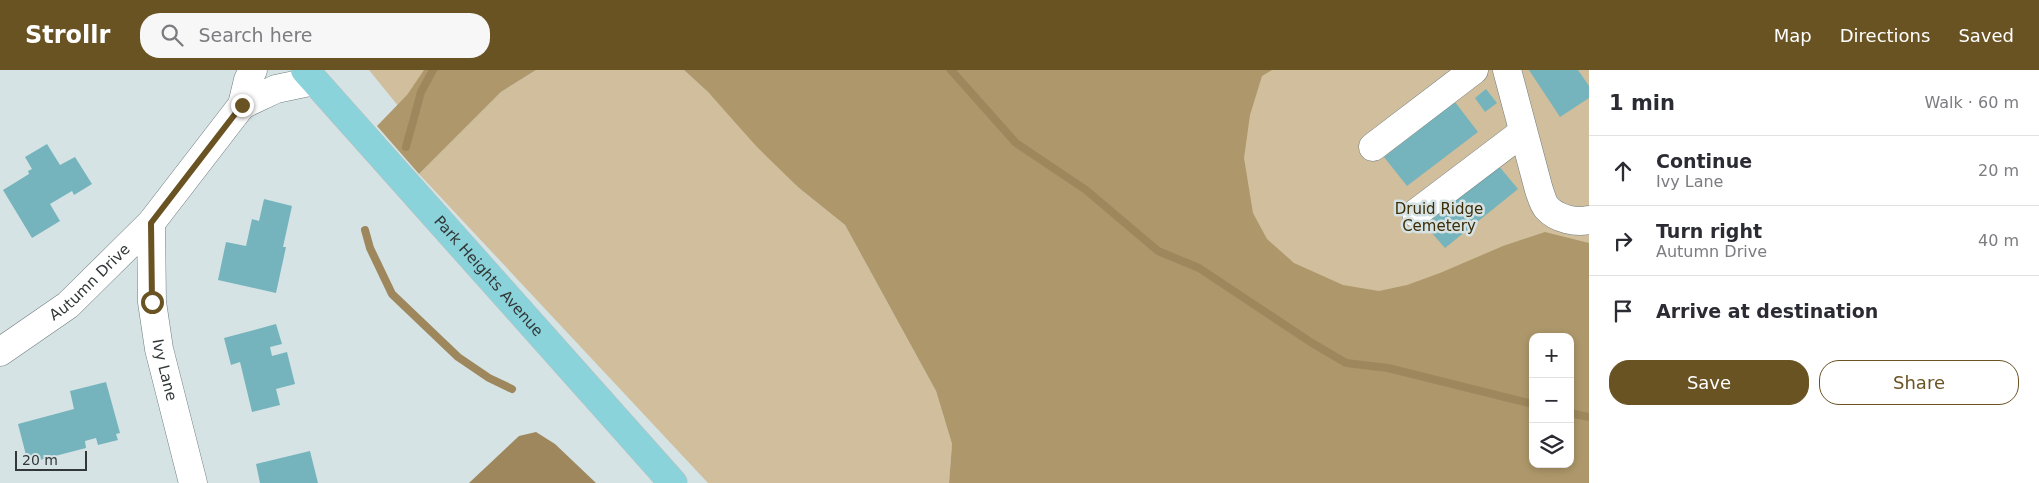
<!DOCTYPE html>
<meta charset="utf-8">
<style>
:root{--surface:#fff;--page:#f7f7f7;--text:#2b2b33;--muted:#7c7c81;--line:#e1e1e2;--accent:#6a5323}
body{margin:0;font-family:"DejaVu Sans",sans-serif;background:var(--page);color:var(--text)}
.controls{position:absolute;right:15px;bottom:15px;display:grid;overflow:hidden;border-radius:10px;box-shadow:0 2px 8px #0003}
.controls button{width:45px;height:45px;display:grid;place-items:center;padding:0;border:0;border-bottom:1px solid var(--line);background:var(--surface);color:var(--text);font:25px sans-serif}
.scale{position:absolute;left:15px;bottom:12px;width:72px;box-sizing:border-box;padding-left:5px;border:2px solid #323738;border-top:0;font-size:14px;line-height:18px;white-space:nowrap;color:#323738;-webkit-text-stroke:4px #d5e3e5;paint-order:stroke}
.stop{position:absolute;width:15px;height:15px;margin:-11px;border:4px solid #6a5323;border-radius:50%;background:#fff}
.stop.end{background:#6a5323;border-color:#fff;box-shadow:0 1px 5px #0008}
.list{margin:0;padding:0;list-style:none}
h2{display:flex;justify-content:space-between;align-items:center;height:65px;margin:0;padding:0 20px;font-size:21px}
h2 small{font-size:16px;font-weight:400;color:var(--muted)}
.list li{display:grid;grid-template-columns:32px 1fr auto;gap:15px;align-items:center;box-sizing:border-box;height:70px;padding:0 20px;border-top:1px solid var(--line)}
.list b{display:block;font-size:19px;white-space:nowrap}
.list p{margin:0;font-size:16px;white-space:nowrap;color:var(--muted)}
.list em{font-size:16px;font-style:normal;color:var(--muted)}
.actions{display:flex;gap:10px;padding:15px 20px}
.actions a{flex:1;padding:11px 0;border:1px solid var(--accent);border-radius:20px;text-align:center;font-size:18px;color:var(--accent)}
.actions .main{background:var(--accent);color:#fff}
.icon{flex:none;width:28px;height:28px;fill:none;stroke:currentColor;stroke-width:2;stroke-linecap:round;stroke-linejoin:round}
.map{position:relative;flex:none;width:1589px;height:413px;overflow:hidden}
header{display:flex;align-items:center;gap:30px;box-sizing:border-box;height:70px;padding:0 25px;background:var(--accent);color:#fff}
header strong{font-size:24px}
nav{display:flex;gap:28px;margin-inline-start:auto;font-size:18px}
.search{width:350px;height:45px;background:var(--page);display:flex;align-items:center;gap:12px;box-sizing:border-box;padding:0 18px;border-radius:20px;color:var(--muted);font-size:19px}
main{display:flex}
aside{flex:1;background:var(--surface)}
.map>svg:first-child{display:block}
.green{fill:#d0be9c}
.forest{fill:#ae986b;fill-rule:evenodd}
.water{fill:#9e875c}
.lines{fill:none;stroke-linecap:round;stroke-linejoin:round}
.stream{stroke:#9e875c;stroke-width:8}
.building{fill:#75b4bc}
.minor-casing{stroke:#727e7f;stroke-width:29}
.major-casing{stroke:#bdbfbf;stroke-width:29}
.minor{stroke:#fff;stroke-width:28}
.major{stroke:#8bd3da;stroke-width:28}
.route{stroke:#6a5323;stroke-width:6}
.labels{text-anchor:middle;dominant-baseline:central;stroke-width:5;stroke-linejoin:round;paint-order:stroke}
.park-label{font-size:15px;fill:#3d2c05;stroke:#d5e3e5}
.street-label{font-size:15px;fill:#323738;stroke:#d5e3e5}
</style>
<header>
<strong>Strollr</strong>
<div class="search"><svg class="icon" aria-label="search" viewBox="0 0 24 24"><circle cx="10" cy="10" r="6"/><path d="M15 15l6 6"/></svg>Search here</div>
<nav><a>Map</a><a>Directions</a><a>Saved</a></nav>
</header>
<main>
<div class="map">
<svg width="1589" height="413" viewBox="0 0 1589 413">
<rect width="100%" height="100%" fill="#d5e3e5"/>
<path class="green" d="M369 0H483L421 64Z
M536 0H684L708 22 799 118 845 155 936 321 952 374 949 413H708L419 104 501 22Z
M905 0H1589V339L1570 267H1533V324Z"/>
<path class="forest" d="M424 0H536L501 22 419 104 377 56 407 25Z
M684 0H1272L1262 6 1250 45 1244 88 1253 143 1267 169 1294 193 1343 215 1379 221 1407 215 1440 203 1503 176 1545 162 1589 173V413H949L952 374 936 321 845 155 799 118 757 77 708 22ZM1533 267H1570V394H1533Z"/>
<path class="water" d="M536 362 555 374 596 413H469L519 366Z"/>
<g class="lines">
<path class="stream" d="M951 0 1016 73 1086 120 1158 181 1199 198 1312 273 1346 293 1388 298 1533 334
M406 77 421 22 433 0
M365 160 370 178 392 224 458 287 489 308 512 319
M1570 343 1589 347"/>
</g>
<path class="building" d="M1529 0H1578L1589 16V28L1560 47Z
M1486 19 1497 33 1485 42 1475 28Z
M1455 32 1478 62 1407 116 1384 87Z
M47 74 60 95 75 87 92 114 74 125 72 121 50 134 60 151 32 168 3 120 29 104 28 101 32 99 25 87Z
M1498 95 1518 119 1445 178 1425 155Z
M264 129 292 136 283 177H286L276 223 218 210 226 172 246 176 252 149 259 151Z
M276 254 282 274 270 277 272 286 287 282 295 314 276 319 280 335 252 342 240 292 231 295 224 268Z
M106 312 120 363 116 364 118 370 98 375 96 368 85 371 86 378 28 393 18 354 74 339 70 321Z
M310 381 318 413H260L256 394Z"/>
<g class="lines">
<g class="minor-casing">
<g id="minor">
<path d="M1507 0 1539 120C1541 125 1543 134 1547 138 1557 149 1576 153 1589 150"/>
<path d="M242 35 276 19 314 11"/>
<path d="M1373 77 1474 0"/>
<path d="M1416 143 1523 62"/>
<path id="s1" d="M151 153 152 232 159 279 193 413"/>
<path id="s2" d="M0 282 68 235 151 153 242 35 248 10 253 0"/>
</g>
</g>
<g class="major-casing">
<g id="major">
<path id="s3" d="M305 0 673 413"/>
</g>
</g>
<use href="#minor" class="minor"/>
<use href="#major" class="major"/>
</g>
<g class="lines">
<path class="route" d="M152 232 151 153 242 35"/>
</g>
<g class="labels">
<g class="park-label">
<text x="1439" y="139">Druid Ridge<tspan x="1439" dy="17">Cemetery</tspan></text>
</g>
<g class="street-label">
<text stroke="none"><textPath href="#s3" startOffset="276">Park Heights Avenue</textPath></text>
<text stroke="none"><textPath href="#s2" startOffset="114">Autumn Drive</textPath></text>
<text stroke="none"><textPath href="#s1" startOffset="148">Ivy Lane</textPath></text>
</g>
</g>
</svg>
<div class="controls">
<button>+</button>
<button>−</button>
<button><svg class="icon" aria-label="layers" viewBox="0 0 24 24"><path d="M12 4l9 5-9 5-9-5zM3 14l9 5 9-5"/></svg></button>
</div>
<div class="scale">20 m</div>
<div class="stop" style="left:152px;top:232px"></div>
<div class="stop end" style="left:242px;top:35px"></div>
</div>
<aside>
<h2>1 min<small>Walk · 60 m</small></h2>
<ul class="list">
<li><svg class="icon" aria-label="ahead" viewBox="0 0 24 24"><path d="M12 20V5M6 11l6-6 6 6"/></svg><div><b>Continue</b><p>Ivy Lane</p></div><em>20 m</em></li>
<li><svg class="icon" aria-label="right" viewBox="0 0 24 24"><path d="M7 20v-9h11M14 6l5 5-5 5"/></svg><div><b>Turn right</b><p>Autumn Drive</p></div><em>40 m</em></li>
<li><svg class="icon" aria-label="arrive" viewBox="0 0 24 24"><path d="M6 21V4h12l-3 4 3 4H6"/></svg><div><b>Arrive at destination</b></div></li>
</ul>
<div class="actions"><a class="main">Save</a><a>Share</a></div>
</aside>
</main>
